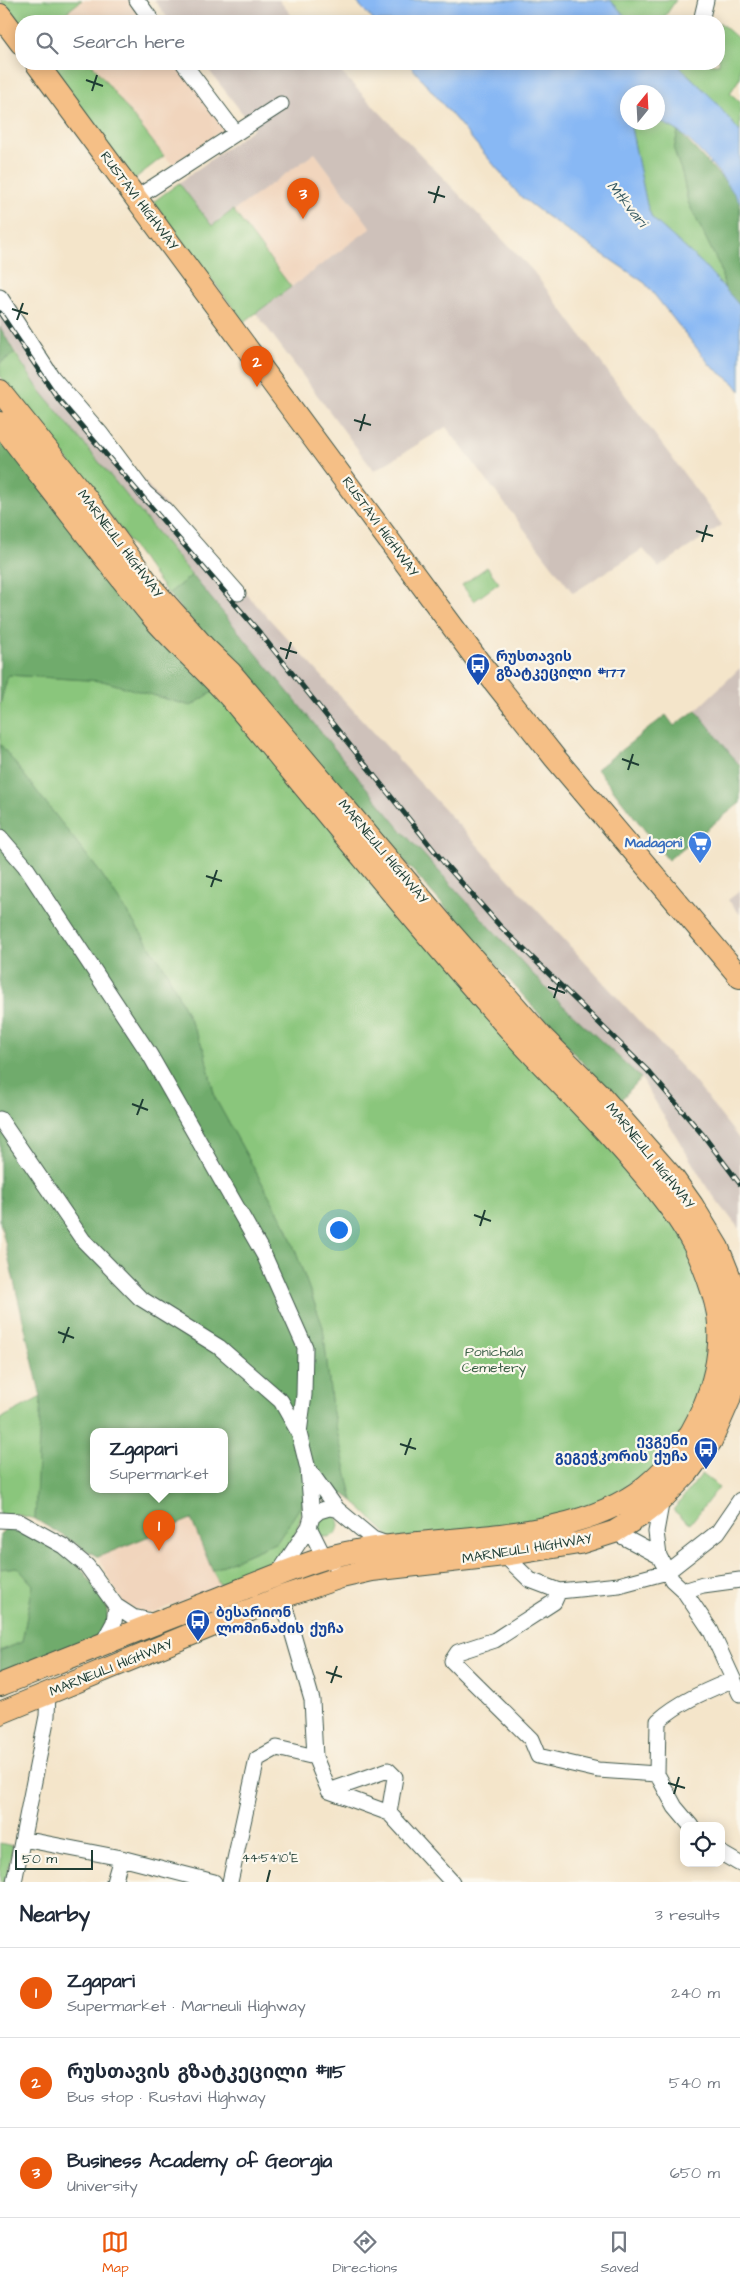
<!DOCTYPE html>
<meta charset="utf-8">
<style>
:root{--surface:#fff;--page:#f6f6f7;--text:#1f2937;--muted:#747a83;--line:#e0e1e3;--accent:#ea580c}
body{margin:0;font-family:"Architects Daughter","Noto Sans Georgian",sans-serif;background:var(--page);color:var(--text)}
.controls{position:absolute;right:15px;bottom:15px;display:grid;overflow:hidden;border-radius:10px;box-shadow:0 2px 12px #0003}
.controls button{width:45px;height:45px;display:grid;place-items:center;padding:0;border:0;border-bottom:1px solid var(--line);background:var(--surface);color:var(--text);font:25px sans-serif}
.compass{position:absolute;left:620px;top:85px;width:45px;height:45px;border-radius:50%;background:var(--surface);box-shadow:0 2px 12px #0003;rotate:18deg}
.scale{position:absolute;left:15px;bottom:12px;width:78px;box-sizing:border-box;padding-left:5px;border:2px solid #1f3d34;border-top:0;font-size:14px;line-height:18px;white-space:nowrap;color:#1f3d34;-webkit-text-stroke:4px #fbf7ec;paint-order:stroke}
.you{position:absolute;left:338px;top:1229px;width:18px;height:18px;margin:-12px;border:4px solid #fff;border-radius:50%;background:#1a73e8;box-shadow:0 0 0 8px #1a73e833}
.badge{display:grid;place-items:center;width:32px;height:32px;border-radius:50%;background:var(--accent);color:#fff;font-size:16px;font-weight:700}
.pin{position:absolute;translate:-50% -41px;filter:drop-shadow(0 1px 2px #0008)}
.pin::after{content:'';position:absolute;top:26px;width:18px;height:15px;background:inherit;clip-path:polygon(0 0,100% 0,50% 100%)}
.popup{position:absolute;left:90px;top:1428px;width:138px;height:65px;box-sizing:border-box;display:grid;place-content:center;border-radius:10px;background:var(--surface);filter:drop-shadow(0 1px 4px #0005);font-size:16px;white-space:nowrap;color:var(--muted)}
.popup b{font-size:19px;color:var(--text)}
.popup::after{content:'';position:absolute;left:50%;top:100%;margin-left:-10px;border:10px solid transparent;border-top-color:var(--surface)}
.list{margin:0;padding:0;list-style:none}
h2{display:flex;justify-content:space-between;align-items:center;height:65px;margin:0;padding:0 20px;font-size:21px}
h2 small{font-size:16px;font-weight:400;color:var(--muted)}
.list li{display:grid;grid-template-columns:32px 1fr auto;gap:15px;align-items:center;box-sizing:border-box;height:90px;padding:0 20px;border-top:1px solid var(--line)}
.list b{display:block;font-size:19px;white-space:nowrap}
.list p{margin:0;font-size:16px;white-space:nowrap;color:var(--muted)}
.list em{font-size:16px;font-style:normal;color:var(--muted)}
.icon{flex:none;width:28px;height:28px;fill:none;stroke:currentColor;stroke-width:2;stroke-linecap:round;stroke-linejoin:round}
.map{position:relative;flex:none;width:740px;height:1882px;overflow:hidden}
.search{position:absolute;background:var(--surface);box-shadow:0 2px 12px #0003;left:15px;right:15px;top:15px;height:55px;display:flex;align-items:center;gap:12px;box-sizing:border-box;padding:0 18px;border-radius:20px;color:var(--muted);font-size:19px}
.sheet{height:335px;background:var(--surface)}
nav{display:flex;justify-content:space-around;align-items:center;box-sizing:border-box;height:70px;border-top:1px solid var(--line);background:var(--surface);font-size:14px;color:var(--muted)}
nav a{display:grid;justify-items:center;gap:2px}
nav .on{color:var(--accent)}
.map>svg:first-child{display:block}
.built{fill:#f1d5bd}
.industrial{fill:#cec1ba}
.green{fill:#8ac67c;stroke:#548258}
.forest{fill:#6fab6c;stroke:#477450;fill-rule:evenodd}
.water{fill:#88b8f4;stroke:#547a94}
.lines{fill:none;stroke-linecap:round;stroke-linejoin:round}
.minor-casing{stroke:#3f564a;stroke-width:17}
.highway-casing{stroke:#3f564a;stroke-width:24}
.minor{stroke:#fff;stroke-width:15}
.highway{stroke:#f5bf86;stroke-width:22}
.rail-casing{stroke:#1f3d34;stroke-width:5}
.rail{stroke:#fbf7ec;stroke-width:3;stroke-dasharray:9;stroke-linecap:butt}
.ticks{fill:none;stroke:#1f3d34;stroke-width:2}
.labels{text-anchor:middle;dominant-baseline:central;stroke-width:4.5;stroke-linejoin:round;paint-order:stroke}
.street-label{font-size:14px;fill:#1f3d34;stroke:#fbf7ec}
.transit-label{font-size:14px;font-weight:bold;fill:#164399;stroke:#fbf7ec;text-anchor:start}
.shop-label{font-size:14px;font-weight:bold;fill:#366cbe;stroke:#fbf7ec;text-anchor:end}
.park-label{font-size:14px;fill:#3a5f46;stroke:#fbf7ec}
.water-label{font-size:15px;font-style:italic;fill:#395c64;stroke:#fbf7ec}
.ticks-label{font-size:12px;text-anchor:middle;fill:#1f3d34;stroke:#fbf7ec;stroke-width:4.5;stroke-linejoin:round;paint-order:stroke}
</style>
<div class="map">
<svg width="740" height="1882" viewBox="0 0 740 1882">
<rect width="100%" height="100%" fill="#fbf7ec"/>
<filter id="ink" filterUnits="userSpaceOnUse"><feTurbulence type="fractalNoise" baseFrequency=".02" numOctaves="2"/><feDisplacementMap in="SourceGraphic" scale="10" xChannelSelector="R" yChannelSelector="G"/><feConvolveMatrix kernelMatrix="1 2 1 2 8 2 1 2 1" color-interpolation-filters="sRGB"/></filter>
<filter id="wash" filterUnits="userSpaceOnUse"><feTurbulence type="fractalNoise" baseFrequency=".0096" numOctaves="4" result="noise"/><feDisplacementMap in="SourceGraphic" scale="20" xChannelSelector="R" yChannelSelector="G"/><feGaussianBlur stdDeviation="1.12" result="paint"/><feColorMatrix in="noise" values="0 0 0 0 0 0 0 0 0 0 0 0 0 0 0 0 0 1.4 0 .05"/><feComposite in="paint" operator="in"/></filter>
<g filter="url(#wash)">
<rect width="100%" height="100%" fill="#f4e5ca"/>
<path class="built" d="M82 0H133L149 21H59L58 19Z
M92 64H181L228 126 173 164 164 156Z
M315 153 372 228 291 287 233 210Z
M191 1519 220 1585 155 1612 143 1613 122 1602 98 1557Z"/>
<path class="industrial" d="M154 0H279L296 21H170Z
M204 64H333L533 271 722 525 659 567 643 549 573 593 446 427 374 471 256 313 371 228 315 153 212 226 179 183 254 128Z
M0 287 55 377 162 502 694 1081 740 1140V1230L708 1189 641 1078 555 998 402 831 38 388 0 327Z
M740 668V766L696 710Z
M740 891V914L728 900Z"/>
<path class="green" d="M0 0H82L58 19 59 21H21V29Z
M610 0H676L664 18 669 21H630Z
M719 22 740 40V78L730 93 740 102V132L713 99 677 64H719Z
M47 64H92L164 156 133 180Z
M658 120 678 131 674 150 682 173 688 202 720 267 725 289 703 264 652 218 647 205 630 123 658 122Z
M179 183 212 226 233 210 291 287 244 322 153 202Z
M15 353 38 388 192 575 168 594 80 475 0 376V363Z
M487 567 499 583 474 601 462 585Z
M8 675 103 681 191 706 217 689 647 1182 693 1253 712 1337 698 1414 670 1459 577 1518 392 1539 353 1501 332 1409 323 1327 287 1228 215 1098 204 1050 167 972 102 875 0 744V704Z
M41 1397 35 1519 15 1514 0 1515V1419Z
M702 1474 719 1487 690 1524 673 1510Z
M304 1501C300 1520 294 1549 277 1560 262 1570 236 1577 220 1585L212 1570 277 1542Z
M315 1525a12 12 0 1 1 24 0a12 12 0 1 1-24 0Z
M17 1567 33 1585 22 1642 0 1651V1569Z
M0 1843 13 1846 6 1882H0Z"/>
<path class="forest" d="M678 131 732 189 740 203V306L725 289 720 267 688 202 682 173 674 150Z
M0 327 15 353 0 363Z
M0 431 217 689 191 706 103 681 8 675 0 704Z
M192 575 402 831 555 998 641 1078 618 1103 168 594Z
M696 710 740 766V803L668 860 597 769 666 715 674 726Z
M0 744 102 875 167 972 204 1050 215 1098 287 1228 323 1327 332 1409 353 1501 344 1494 304 1501 277 1542 212 1570 191 1519 98 1557 35 1519 41 1397 0 1221ZM94 1432H224V1490H94Z
M7 1527 23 1530 44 1541 80 1566 106 1604 108 1620 99 1637 0 1674V1651L22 1642 33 1585 17 1567 0 1569V1534Z"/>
<path class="water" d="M355 0H610L630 21H374Z
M409 64H677L713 99 740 132V203C728 182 697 145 678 131 672 127 664 124 658 120V92H628V122L630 123 647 205 652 218 703 264 740 306V391L734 383 711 366 645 283 545 215 520 196Z"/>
</g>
<g filter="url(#ink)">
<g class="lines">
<g class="minor-casing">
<path id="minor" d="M137 0 152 21
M701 21 706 0
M184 64 236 133
M136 198 281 104
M0 297 52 377 101 434 145 493 165 510 238 593
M0 837 25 866 150 1055 264 1255 305 1347 304 1395 299 1433
M0 1119 83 1240 140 1298 219 1347 281 1401 299 1433 308 1469 312 1517
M309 1470 337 1509
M662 1499 656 1532 659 1556 672 1580 684 1591 711 1631 740 1694
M0 1520 18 1521 63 1546 87 1566 116 1606
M614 1532 659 1556
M504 1555 530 1580 559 1591 619 1585 667 1572 718 1532 740 1500
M333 1562 321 1551 309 1527 312 1517 319 1511 329 1508 337 1509 373 1539 390 1545
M278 1574 309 1527
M559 1591 554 1602 495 1640 458 1652 452 1661 531 1739 538 1756 598 1770 657 1774
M684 1591 703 1585 740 1580
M282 1597 312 1700 315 1757 329 1791 389 1813 452 1882
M102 1644 114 1622 116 1606 133 1617 156 1622
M657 1774 658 1721C679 1702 706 1691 732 1680
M657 1774 675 1807 691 1826
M329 1791 388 1770 395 1777 389 1813
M23 1839 121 1858 214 1882
M721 1853 740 1864
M14 1882 47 1716 48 1694
M114 1882 121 1858
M230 1882 257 1759 277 1748 315 1757"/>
</g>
<g class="highway-casing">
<path id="highway" d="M0 15 21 43
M37 64 478 661 555 758 740 977
M0 391 86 498 151 587 205 648 231 673 447 929 542 1037 600 1095 673 1178 692 1205 718 1248 734 1288 739 1331 734 1381 729 1400 711 1441 688 1472 662 1499 640 1516 614 1532 579 1543 504 1555 372 1570 341 1577 282 1597 0 1713
M0 423C50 487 99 552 151 615 177 646 209 672 235 703 322 807 407 914 497 1015 548 1074 606 1126 655 1188 674 1212 692 1236 703 1265 709 1280 715 1298 718 1314 726 1376 694 1447 646 1486 566 1551 420 1530 322 1559 287 1570 253 1585 218 1599 145 1627 73 1656 0 1685"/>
</g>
<use href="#minor" class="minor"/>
<use href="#highway" class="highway"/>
<g class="rail-casing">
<path id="rail" d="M0 313 59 400 260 633 445 864 500 926 648 1071 703 1135 740 1184"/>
</g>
<use href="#rail" class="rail"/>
</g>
</g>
<path class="ticks" d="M86 80 103 86M92 91 97 75M428 192 445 197M434 203 439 186M12 309 28 314M17 320 23 303M354 420 371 425M360 431 365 414M696 531 713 536M702 542 707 525M280 648 297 653M286 659 291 642M622 759 639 765M628 770 633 754M206 876 222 881M211 887 217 870M548 987 565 993M554 998 559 982M132 1104 148 1110M137 1115 143 1099M474 1215 491 1221M480 1226 485 1210M58 1332 74 1338M63 1343 69 1327M400 1444 416 1449M405 1455 411 1438M326 1672 342 1677M331 1683 337 1666M668 1783 685 1788M674 1794 679 1777M267 1882 270 1870"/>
<defs>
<g id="bus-pin" transform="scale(1.25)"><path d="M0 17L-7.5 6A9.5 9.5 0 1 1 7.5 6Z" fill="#1a4fb4" stroke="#fbf7ec"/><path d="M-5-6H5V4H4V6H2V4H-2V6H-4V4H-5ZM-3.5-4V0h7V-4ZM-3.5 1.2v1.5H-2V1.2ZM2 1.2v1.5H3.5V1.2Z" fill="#fff"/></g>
<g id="supermarket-pin" transform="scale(1.25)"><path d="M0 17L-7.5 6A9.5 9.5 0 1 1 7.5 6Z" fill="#3f7fe0" stroke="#fbf7ec"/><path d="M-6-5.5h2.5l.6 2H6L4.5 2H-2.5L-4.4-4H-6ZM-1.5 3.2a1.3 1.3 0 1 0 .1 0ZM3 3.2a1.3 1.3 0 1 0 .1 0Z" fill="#fff"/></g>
</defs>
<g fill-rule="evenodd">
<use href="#bus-pin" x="478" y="665"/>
<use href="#supermarket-pin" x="700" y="843"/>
<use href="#bus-pin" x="706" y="1449"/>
<use href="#bus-pin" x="198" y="1621"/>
</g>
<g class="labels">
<g class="street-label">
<text transform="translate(139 201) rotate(53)">RUSTAVI HIGHWAY</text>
<text transform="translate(380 527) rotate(54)">RUSTAVI HIGHWAY</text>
<text transform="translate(120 544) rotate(53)">MARNEULI HIGHWAY</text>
<text transform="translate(383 852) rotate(50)">MARNEULI HIGHWAY</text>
<text transform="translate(650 1156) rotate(51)">MARNEULI HIGHWAY</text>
<text transform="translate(527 1549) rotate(-9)">MARNEULI HIGHWAY</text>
<text transform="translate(111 1668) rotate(-22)">MARNEULI HIGHWAY</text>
</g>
<g class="transit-label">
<text x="496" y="657">რუსთავის<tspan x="496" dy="16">გზატკეცილი #177</tspan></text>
<text x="688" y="1441" text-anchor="end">ევგენი<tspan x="688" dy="16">გეგეჭკორის ქუჩა</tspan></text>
<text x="216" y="1613">ბესარიონ<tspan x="216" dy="16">ლომინაძის ქუჩა</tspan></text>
</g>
<g class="shop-label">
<text x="682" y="843">Madagoni</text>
</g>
<g class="park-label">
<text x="494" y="1352">Ponichala<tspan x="494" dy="16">Cemetery</tspan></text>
</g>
<g class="water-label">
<text transform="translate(627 204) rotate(51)">Mtkvari</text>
</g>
</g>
<g class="ticks-label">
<text x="270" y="1862">44°54'10"E</text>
</g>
</svg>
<div class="controls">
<button><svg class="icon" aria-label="locate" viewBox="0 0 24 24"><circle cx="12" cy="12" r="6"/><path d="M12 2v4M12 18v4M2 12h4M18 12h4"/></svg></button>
</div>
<svg class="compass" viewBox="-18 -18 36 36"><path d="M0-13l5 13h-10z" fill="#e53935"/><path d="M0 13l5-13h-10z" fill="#747a83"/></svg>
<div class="scale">50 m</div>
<div class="you"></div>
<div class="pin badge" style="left:159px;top:1551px">1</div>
<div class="popup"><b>Zgapari</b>Supermarket</div>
<div class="pin badge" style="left:257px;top:387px">2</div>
<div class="pin badge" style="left:303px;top:219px">3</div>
<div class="search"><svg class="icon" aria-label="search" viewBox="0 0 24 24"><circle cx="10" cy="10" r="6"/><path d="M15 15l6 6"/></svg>Search here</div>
</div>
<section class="sheet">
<h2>Nearby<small>3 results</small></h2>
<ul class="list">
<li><span class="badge">1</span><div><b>Zgapari</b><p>Supermarket · Marneuli Highway</p></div><em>240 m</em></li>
<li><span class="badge">2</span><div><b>რუსთავის გზატკეცილი #115</b><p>Bus stop · Rustavi Highway</p></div><em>540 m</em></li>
<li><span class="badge">3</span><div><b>Business Academy of Georgia</b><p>University</p></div><em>650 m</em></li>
</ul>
</section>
<nav>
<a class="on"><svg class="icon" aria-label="map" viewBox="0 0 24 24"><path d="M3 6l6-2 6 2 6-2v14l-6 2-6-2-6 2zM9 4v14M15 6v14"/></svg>Map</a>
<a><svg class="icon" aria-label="directions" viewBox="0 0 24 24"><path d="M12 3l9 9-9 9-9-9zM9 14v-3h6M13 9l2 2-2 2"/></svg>Directions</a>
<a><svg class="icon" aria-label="saved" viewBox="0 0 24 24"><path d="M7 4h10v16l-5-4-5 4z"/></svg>Saved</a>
</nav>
